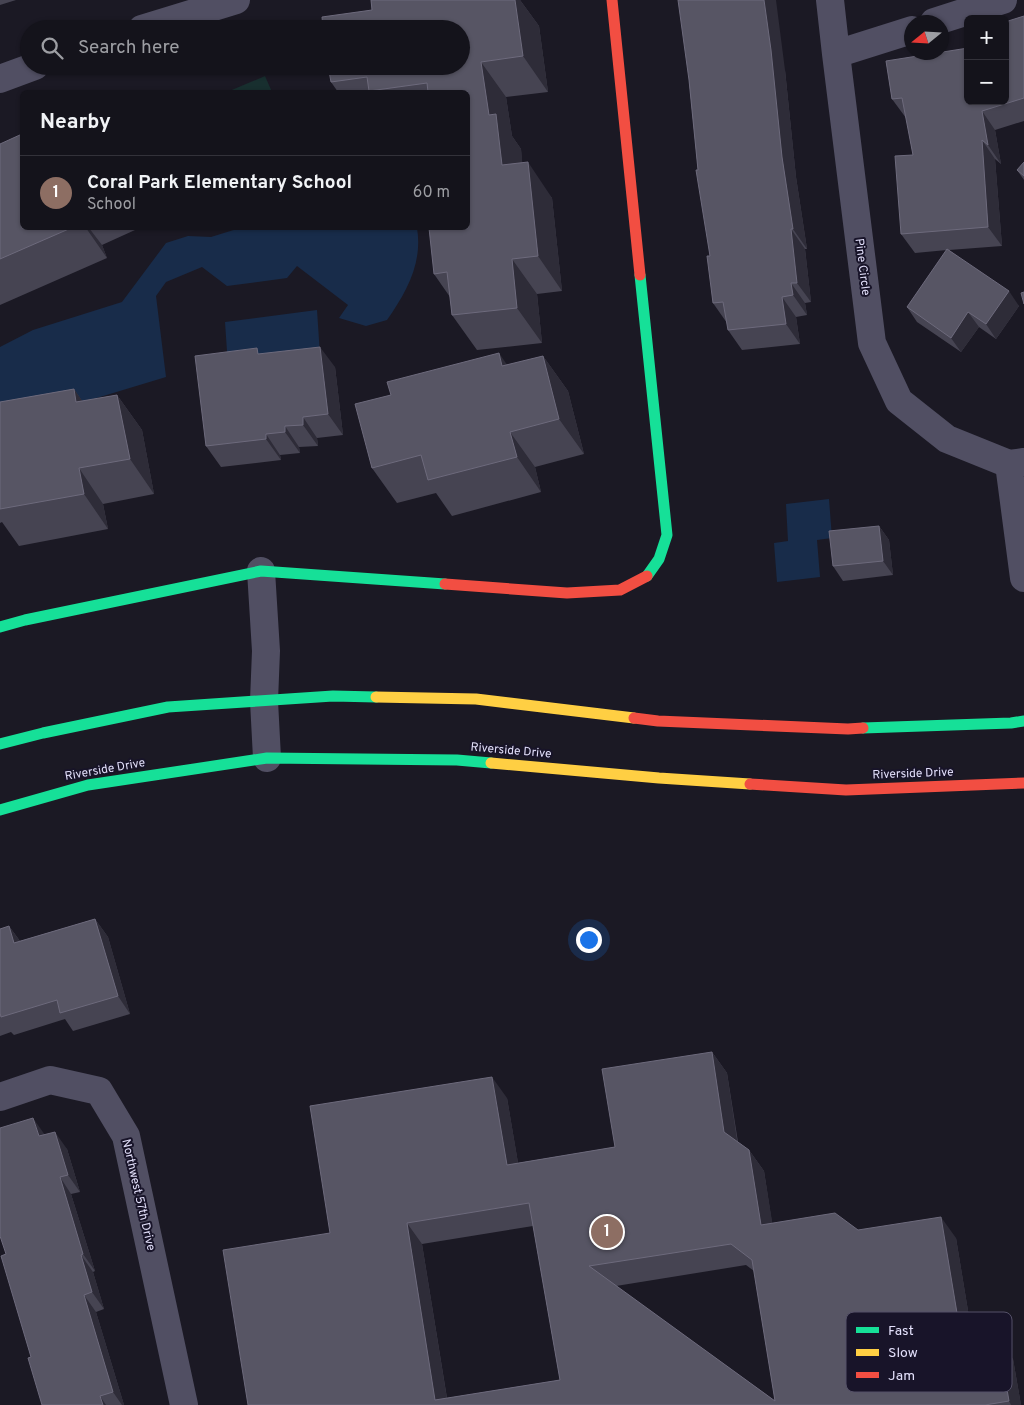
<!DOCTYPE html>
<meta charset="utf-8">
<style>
:root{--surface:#14131b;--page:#212028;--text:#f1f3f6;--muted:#9d9ea3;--line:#33323a;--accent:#ea580c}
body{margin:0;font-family:Overpass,sans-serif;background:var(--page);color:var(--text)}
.controls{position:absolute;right:15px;top:15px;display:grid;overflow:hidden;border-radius:8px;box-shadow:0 1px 4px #0004}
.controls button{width:45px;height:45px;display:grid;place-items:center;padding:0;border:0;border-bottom:1px solid var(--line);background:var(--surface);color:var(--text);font:25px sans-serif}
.compass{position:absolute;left:904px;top:15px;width:45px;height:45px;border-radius:50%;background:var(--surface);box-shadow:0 1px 4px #0004;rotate:252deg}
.you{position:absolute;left:588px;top:939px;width:18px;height:18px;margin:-12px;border:4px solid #fff;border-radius:50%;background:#1a73e8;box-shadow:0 0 0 8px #1a73e833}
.badge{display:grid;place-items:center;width:32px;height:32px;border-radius:50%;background:var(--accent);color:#fff;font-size:16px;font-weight:700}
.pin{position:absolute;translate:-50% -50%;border:2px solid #fff;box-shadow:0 1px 5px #0006}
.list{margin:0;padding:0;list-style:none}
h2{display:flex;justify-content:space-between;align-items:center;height:65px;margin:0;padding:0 20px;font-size:21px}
h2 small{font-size:16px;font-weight:400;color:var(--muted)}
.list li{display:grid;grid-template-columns:32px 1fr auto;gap:15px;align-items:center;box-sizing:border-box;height:75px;padding:0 20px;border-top:1px solid var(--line)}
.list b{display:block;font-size:19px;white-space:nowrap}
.list p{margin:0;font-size:16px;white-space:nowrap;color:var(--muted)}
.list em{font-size:16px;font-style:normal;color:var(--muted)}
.icon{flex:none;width:28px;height:28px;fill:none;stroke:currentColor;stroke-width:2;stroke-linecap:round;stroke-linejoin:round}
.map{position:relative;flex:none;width:1024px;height:1405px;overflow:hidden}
.search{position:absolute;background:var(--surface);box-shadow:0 1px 4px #0004;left:20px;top:20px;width:450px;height:55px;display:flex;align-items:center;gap:12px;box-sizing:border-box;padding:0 18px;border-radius:28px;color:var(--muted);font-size:19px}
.panel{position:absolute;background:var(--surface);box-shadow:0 1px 4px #0004;left:20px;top:90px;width:450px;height:140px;border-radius:8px}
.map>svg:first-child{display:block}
.green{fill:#182f2f}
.water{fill:#182c4a}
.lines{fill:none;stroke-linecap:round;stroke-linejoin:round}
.street{stroke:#514f63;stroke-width:28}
.fast{stroke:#16e098;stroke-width:11}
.slow{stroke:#ffcf43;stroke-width:11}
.jam{stroke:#f24e42;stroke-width:11}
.wall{fill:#464452;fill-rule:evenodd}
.shaded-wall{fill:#2e2c38}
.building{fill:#575564;stroke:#6d6a7c;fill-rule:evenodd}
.labels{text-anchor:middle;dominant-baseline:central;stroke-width:4;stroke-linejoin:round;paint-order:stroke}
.street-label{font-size:12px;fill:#e3e0fb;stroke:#181429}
.key{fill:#181429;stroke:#555168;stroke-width:1}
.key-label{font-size:14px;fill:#e3e0fb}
</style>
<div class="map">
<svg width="1024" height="1405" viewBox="0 0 1024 1405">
<rect width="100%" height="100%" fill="#1b1924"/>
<path class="green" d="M265 76 272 92H227Z"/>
<path class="water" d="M240 228H417C423 263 406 293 387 320L366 326 339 318 348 305 297 266 287 278 227 286 202 267 166 282 156 296 166 377 90 400 45 404 0 416V347L33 330 122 302 166 243 188 236 211 237Z
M317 310 320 355 228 366 225 322Z
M829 499 832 538 817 540 820 577 777 582 774 543 788 541 786 504Z"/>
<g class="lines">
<path class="street" d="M830 0 836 54 872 343 899 401 947 439 1009 464 1024 462
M934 22 1003 0
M142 29 236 0
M836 54 912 30
M0 79 35 66
M1009 464 1024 578
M261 571 266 651 264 701 267 758
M0 1097 50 1080 99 1091 126 1136 184 1405"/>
<path class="fast" d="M640 275 667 535 659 559 647 576
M0 627 25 620 261 571 445 584
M863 728 1011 723 1024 721
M0 744 43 733 168 707 333 696 376 697
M0 810 88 785 267 758 457 760 491 763"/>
<path class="slow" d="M376 697 476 699 634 718
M491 763 659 778 750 784"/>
<path class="jam" d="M612 0 640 275
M445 584 567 593 620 590 647 576
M634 718 658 721 848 729 863 728
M750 784 846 790 1024 783"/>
</g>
<path class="wall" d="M0 0H16L0 5Z
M371 0H520L539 26 548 92 506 97 512 136 521 149 522 163 552 198 562 291 537 294 542 343 477 350 452 315 450 297 434 274 468 92H338L331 82 372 10Z
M1024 16V121L995 130 1001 164 995 159 1002 246 949 250 1019 306 996 339 979 327 961 352 917 322 907 307 947 250 915 253 901 234 913 155 906 118 892 99 886 61 968 101Z
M785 70 796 177 807 249H805L811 302 805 303 807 315 796 317 800 344 742 350 728 330 727 323 713 303 710 256 698 170 689 80Z
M0 144 22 228H134L135 230 102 245 107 258 0 305Z
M1024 162V180L1017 170Z
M261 354 335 367 343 435 317 438 318 446 299 447 300 453 280 455 281 460 221 467 206 446Z
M543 356 568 391 584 454 535 467 541 492 452 516 436 493 397 503 372 468 507 365Z
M74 389 82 401 117 395 142 430 154 494 103 504 108 529 19 546 2 522 0 523V402Z
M879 526 889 540 893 575 843 581 833 566Z
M95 919 108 937 130 1014 73 1031 65 1019 14 1035 11 1032 0 1036V929L9 926 20 941Z
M712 1052 727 1073 738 1142 749 1150 764 1171 772 1223 956 1238 973 1341 1013 1359 1021 1405H248L330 1233 507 1098 518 1163 615 1147ZM533 1226 560 1380 447 1398 422 1244ZM746 1265 754 1271 775 1401 616 1286Z
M45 1135 67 1149 80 1192 71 1194 95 1271 93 1272 104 1309 96 1312 124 1405H42L31 1357Z"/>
<path class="shaded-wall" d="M515 0H520L539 26 548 92 523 56Z
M764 0H776L785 70 796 177 807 249 793 229 782 157Z
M481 62 506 97 512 136 521 149 526 200 502 165 489 115Z
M982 111 995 130 1001 164 988 145Z
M982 140 995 159 1002 246 988 227Z
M528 162 552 198 562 291 538 256Z
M86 228H89L102 245 107 258Z
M791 229 805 249 811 302 797 283Z
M512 259 537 294 542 343 517 308Z
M791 283 805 303 807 315 793 295Z
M1009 291 1019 306 996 339 986 324Z
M782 297 796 317 800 344 786 324Z
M968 312 979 327 961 352 951 338Z
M320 347 335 367 343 435 328 414Z
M499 353 523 388 502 366Z
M543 356 568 391 584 454 559 419Z
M74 389 98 424 76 402Z
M117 395 142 430 154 494 130 459Z
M303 417 317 438 318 446 303 425Z
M285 426 299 447 300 453 285 432Z
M510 432 535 467 541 492 517 457Z
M266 434 280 455 281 460 266 439Z
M79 468 103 504 108 529 84 494Z
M879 526 889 540 893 575 883 561Z
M95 919 108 937 130 1014 118 996Z
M9 926 22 944 14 943Z
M712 1052 727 1073 739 1153 724 1132Z
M492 1077 507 1098 522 1186 507 1165Z
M33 1118 45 1135 39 1136Z
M55 1132 67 1149 80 1192 68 1175Z
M749 1150 764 1171 776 1246 761 1225Z
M60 1177 71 1194 95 1271 83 1254Z
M941 1217 956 1238 977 1365 962 1343Z
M407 1223 422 1244 448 1405 435 1400Z
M81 1255 93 1272 104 1309 92 1292Z
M84 1295 96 1312 124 1405H122L113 1392Z
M998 1337 1013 1359 1021 1405H1011L1009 1401Z
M100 1396 106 1405H103Z"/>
<path class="building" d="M371 0H515L523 56 481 62 489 115 496 114 502 165 528 162 538 256 512 259 517 308 452 315 447 272 434 274 429 228H468V92H428L427 83 369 91 367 77 331 82 328 66H461V29H323L322 17 372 10Z
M678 0H764L771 50 782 157 793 229H791L797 283H791L793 295 782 297 786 324 728 330 723 302 713 303 707 256H710L696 170H698L689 80Z
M1024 16V98L982 111 988 145 982 140 988 227 901 234 895 156 913 155 902 98 892 99 886 61 968 48V101H1005V22Z
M22 134V228H71L0 259V144Z
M1024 162V176L1017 170Z
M947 249 1009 291 986 324 968 312 951 338 907 307Z
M1024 292V304L1021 293Z
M320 347 328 414 303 417V425L285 426V432L266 434V439L206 446 195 356 257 348 258 354Z
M499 353 502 366 543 356 559 419 510 432 517 457 428 480 421 455 372 468 355 404 391 395 387 382Z
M74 389 76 402 117 395 130 459 79 468 84 494 0 509V402Z
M879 526 883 561 833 566 829 531Z
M95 919 118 996 60 1013 57 1000 1 1017 0 1013V929L9 926 14 943Z
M712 1052 724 1132 749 1150 761 1225 835 1213 858 1230 941 1217 962 1343 998 1337 1009 1401 985 1405H248L223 1250 330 1233 310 1106 492 1077 507 1165 615 1147 602 1069ZM529 1203 560 1380 435 1400 407 1223ZM731 1244 752 1260 775 1401 589 1266Z
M33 1118 39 1136 55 1132 68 1175 60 1177 83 1254 81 1255 92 1292 84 1295 113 1392 100 1396 103 1405H42L28 1358 31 1357 1 1256 6 1254 0 1236V1128Z"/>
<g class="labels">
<g class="street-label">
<text transform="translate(862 267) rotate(83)">Pine Circle</text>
<text transform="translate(511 751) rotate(5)">Riverside Drive</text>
<text transform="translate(105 770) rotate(-10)">Riverside Drive</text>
<text transform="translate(913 774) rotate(-2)">Riverside Drive</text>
<text transform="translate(138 1195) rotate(77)">Northwest 57th Drive</text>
</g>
</g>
<rect x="846" y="1312" width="166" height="80" rx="8" class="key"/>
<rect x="856" y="1327" width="23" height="6" fill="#16e098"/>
<rect x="856" y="1349" width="23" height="7" fill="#ffcf43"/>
<rect x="856" y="1372" width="23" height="6" fill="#f24e42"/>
<g class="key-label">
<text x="888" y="1335">Fast</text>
<text x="888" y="1357">Slow</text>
<text x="888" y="1380">Jam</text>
</g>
</svg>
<div class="controls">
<button>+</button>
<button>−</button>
</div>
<svg class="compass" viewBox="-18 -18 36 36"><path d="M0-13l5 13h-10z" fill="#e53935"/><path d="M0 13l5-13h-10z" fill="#9d9ea3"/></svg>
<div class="you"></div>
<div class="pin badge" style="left:607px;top:1232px;background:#8d6e63">1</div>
<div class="search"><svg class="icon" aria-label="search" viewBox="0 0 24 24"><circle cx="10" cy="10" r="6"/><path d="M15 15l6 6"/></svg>Search here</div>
<section class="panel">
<h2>Nearby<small></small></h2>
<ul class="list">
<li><span class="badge" style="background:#8d6e63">1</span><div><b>Coral Park Elementary School</b><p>School</p></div><em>60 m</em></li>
</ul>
</section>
</div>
